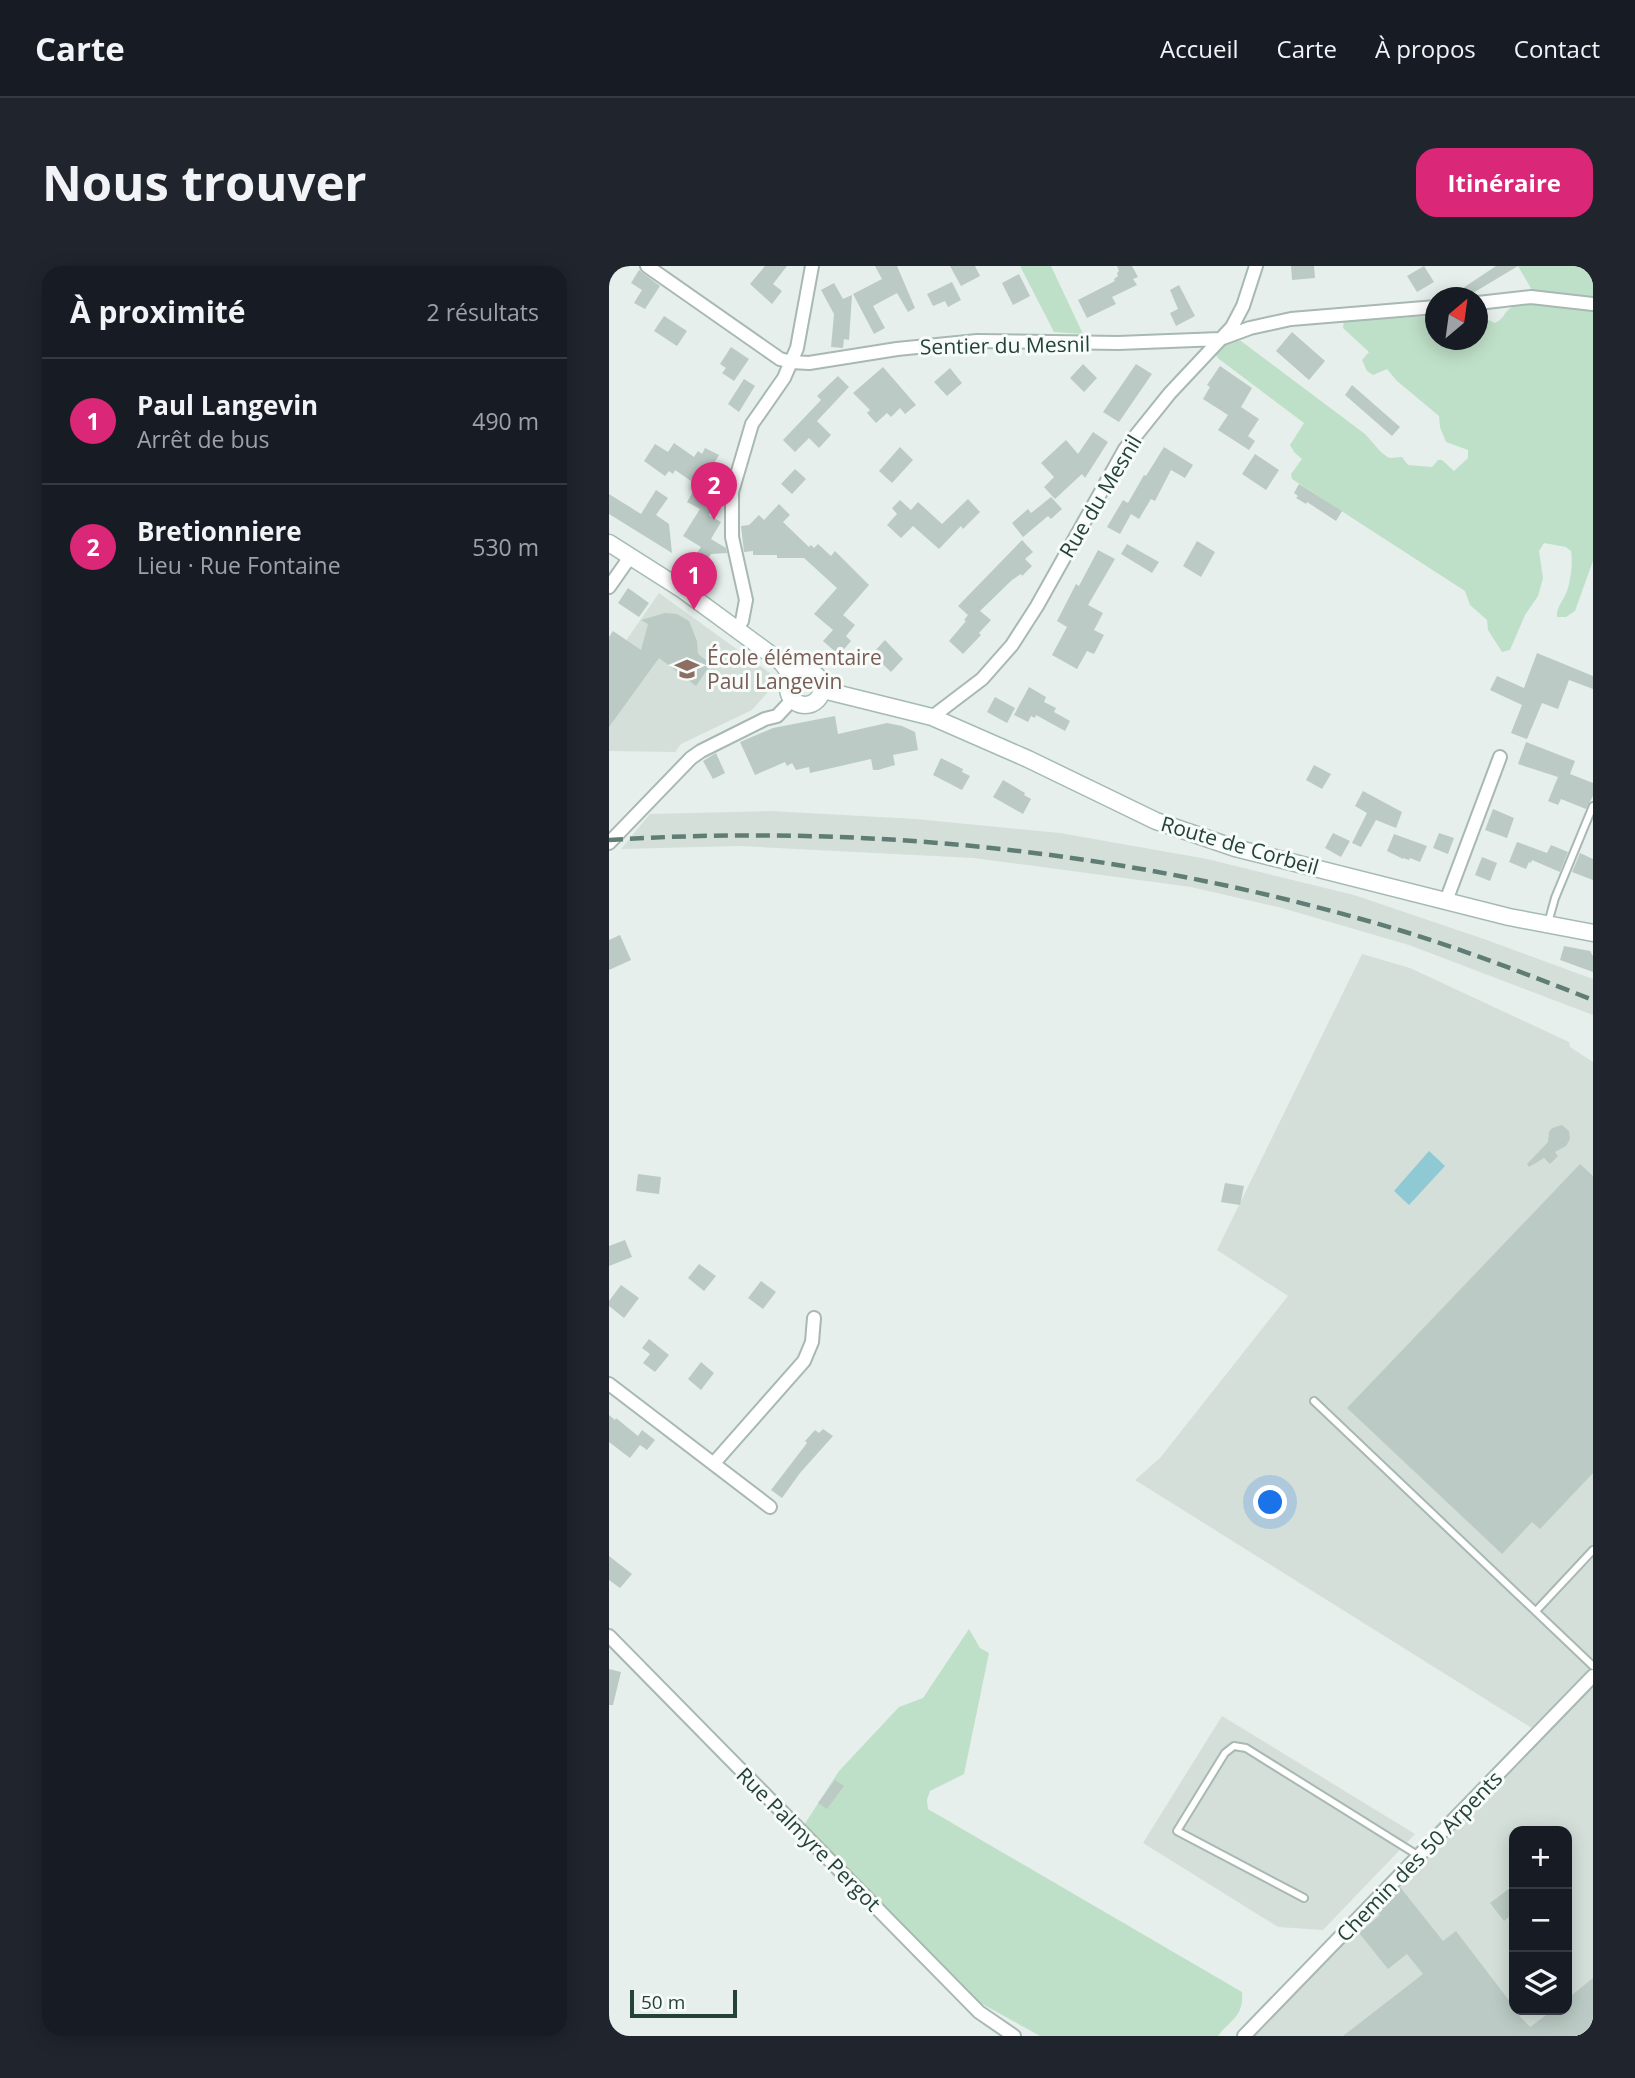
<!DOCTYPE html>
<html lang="fr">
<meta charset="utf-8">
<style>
:root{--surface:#171b24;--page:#20242c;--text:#f1f3f6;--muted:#9ea1a6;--line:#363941;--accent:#db2777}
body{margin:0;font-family:"Open Sans",sans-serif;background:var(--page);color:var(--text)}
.controls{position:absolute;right:21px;bottom:21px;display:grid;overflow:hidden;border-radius:14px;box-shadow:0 4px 18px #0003}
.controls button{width:63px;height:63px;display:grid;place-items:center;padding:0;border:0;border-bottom:2px solid var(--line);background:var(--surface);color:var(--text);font:35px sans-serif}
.compass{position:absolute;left:816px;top:21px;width:63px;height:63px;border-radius:50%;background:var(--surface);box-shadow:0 4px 18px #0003;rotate:29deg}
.scale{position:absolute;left:21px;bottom:18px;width:107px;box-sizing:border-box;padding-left:7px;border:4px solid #24423a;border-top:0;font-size:19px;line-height:24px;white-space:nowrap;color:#24423a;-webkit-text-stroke:5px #f7fbf9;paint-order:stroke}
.you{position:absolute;left:662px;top:1237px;width:24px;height:24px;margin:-18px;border:5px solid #fff;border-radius:50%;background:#1a73e8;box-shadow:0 0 0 10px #1a73e833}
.badge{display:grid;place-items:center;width:46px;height:46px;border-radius:50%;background:var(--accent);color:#fff;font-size:23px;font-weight:700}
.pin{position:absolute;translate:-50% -58px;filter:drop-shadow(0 2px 4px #0008)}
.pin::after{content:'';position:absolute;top:37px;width:24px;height:21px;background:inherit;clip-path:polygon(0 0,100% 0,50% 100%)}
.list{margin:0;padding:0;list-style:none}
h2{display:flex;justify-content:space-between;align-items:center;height:91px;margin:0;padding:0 28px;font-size:30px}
h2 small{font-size:23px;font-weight:400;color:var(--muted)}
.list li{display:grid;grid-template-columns:46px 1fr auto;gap:21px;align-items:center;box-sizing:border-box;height:126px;padding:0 28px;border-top:2px solid var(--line)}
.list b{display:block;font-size:26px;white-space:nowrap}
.list p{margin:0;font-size:23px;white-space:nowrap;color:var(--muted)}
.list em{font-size:23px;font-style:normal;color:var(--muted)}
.icon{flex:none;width:38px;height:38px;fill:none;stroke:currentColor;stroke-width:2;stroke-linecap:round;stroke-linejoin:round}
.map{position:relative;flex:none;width:984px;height:1770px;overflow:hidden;border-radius:21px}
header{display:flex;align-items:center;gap:42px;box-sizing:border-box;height:98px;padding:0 35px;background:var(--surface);border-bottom:2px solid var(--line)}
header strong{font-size:33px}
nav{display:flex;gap:38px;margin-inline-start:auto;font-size:24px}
.intro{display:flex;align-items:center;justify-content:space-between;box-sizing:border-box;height:168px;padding:0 42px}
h1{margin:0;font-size:49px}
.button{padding:18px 32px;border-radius:21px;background:var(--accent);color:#fff;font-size:24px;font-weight:700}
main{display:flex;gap:42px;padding:0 42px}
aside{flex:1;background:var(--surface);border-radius:21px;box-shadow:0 4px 18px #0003}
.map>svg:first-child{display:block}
.built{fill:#d4dfda;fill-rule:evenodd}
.green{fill:#bfe0c8}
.water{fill:#8ec9d4}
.building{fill:#bbcac4}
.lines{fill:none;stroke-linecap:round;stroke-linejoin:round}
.service-casing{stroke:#a8b8b2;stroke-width:10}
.minor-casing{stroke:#a8b8b2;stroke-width:16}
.secondary-casing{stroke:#a4bbb3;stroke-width:19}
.service{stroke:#fff;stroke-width:6}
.minor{stroke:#fff;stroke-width:12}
.secondary{stroke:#fff;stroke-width:16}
.rail{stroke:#5f7d75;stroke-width:4.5;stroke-dasharray:14 7;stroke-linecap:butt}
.labels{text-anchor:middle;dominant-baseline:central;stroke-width:6;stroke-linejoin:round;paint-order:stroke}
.street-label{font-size:21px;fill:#24423a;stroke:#f7fbf9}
.education-label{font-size:21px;fill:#785e54;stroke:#f7fbf9;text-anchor:start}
</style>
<header>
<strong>Carte</strong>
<nav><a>Accueil</a><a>Carte</a><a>À propos</a><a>Contact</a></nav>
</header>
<div class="intro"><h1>Nous trouver</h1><a class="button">Itinéraire</a></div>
<main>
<aside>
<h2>À proximité<small>2 résultats</small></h2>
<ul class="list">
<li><span class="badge">1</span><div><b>Paul Langevin</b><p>Arrêt de bus</p></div><em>490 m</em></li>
<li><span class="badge">2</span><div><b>Bretionniere</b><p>Lieu · Rue Fontaine</p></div><em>530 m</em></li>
</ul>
</aside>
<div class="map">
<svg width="984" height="1770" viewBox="0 0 984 1770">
<rect width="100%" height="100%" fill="#e6efeb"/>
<path class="built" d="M50 327 161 407 158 427 143 444 72 478 66 486 0 485V399Z
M162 545 307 553 451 567 598 593 745 629 875 673 984 713V749L800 679 673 642 582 621 365 592 131 580 12 583 41 548Z
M753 688 801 702 960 776 961 781 984 796V1770H632L832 1554 929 1466 526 1214 551 1192 679 1030 608 984ZM905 1565H958V1744H905Z
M613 1450 806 1568 714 1664 669 1661 534 1577Z"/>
<path class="green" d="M411 0H442L474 68 445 66Z
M909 0H984V295L966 345 957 351H948C947 341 955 334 958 325 962 312 964 298 962 285L957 281 935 277 930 285 934 312 929 330 916 349 901 384 893 386 879 364 878 354 861 339 856 325 683 213 682 208 693 193 685 186 681 179 695 157 610 93 606 88V83L620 73 632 75 756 168C762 174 775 192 782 192 786 192 789 191 793 191L799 199 823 201 829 194H833L845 205 859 192V184L837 176 831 161 830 150 788 115 778 103 764 109 758 105 753 94 760 86 734 62 735 54 826 50 827 74H869V49L886 57C894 53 894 49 899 44 907 37 922 36 931 38Z
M360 1363 371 1382 380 1387 355 1508 321 1525 318 1534 319 1543 633 1726C635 1751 622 1753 609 1770H431L368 1735 195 1559 230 1505 290 1441 314 1432Z"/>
<path class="water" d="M820 885 836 900 800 939 785 925Z"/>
<path class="building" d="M156 0H178L164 18 173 25 163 38 141 18Z
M266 0H288L306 42 299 46 288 27 264 40 276 62 265 68 244 28 273 13Z
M341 0H366L371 10 352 20Z
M508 0H523L529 11 524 13 528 19 503 31 507 38 478 52 469 34 506 15 505 13 509 10 508 7 510 5Z
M682 0H705L706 12 683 14Z
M815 0 825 16 808 26 798 10Z
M887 0H909L859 30 854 22Z
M30 4 51 20 36 43 25 37 33 24 22 17Z
M410 8 421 30 404 39 393 17Z
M343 16 352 34 339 41 336 35 324 40 318 28Z
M225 17 234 33 243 29 240 74 235 73 234 82 222 81 225 48 212 24Z
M570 19 586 50 567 60 561 47 569 43 561 24Z
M55 50 78 65 68 80 45 65Z
M683 66 716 95 700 114 667 85Z
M122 81 140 93 125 115 113 107 117 102 111 98Z
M474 98 488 112 475 126 461 112Z
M527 98 543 108 510 156 494 146Z
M611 100 643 122 632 141 650 153 639 170 646 175 640 184 609 164 619 149 594 133 601 121 598 119Z
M274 101 307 139 296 148 291 142 282 151 278 147 267 157 258 147 261 144 244 127Z
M341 102 353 117 338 130 325 116Z
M229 110 240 121 208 155 222 169 210 182 200 172 186 186 174 174 212 134 208 130Z
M135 113 146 120 130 146 119 138Z
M743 119 791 161 783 170 736 129Z
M484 166 499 176 476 212 473 208 446 233 435 221 445 211 432 197 457 174 469 188Z
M65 177 85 191 89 185 93 188 96 182 110 189 92 220 111 232 100 249 112 256 102 273 117 282 118 287 102 288 99 293 88 287 92 281 74 270 91 243 78 236 88 219 66 204 64 208 60 205 56 210 35 195 46 178 59 186Z
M291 181 304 194 283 217 270 205Z
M555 181 584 199 576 212 562 204 546 235 542 233 530 253 522 248 511 268 498 261 514 234 519 237 535 209 537 210Z
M646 188 670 204 657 224 633 208Z
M186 203 197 213 183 228 172 218Z
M690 218 733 245 727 255 698 236 697 238 687 232 689 230 685 227Z
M47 224 59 232 47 249 60 258 63 287 0 248V228L32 248Z
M442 231 453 243 442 253 439 250 414 271 403 257 419 243 422 247Z
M359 233 371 246 354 263 352 260 330 283 304 260 292 272 278 259 288 248 283 242 291 234 302 244 309 236 333 258Z
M170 238 181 249 174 256 200 281 202 279 205 282 209 278 222 290 226 285 260 319 234 349 246 359 237 370 242 375 230 389 214 375 224 364 205 348 228 322 195 292H168V289H144V285L135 286 132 260 140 259 150 249 155 254Z
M413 274 424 286 416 293 423 300 413 310 412 308 403 314 371 345 382 354 370 367 372 369 354 388 340 375 357 355 355 354 359 349 349 340Z
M588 275 606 286 592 311 574 300Z
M518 278 550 296 543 307 512 288Z
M489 284 506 293 479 339 494 347 485 364 495 369 485 388 478 385 468 403 443 389 458 361 448 355 467 318 470 320Z
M19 322 40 337 30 351 9 337Z
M56 347 68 348 80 355 88 375 89 388 102 398 87 420 50 392 0 461V371L4 365 32 384 39 358 32 354Z
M276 374 294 393 282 406 263 388Z
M928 387 984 410V423L960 414 949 443 933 437 918 473 902 467 913 439 881 424 888 410 915 422Z
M420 421 437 431 435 436 447 442 445 446 461 455 456 465 427 449 426 452 422 450 419 456 405 449Z
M386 431 406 442 398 457 378 446Z
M226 450 229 468 278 457 293 460 306 466 309 484 284 489 286 499 269 504H264L262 493 201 507 200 501 187 504 183 497 178 500 176 496 146 509 131 476 164 462Z
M917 476 966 495 961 508 984 517V530L977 543 952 533 949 539 939 535 949 511 909 498Z
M107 487 116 507 104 513 94 495Z
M332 492 354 503 353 506 361 510 353 524 324 509Z
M705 499 722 508 713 523 697 514Z
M394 514 416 527 415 529 422 533 414 548 384 531Z
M754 525 793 546 787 562 767 554 752 581 743 577 758 547 746 540Z
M884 543 905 552 898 572 876 564Z
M724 567 741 575 732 591 716 582Z
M830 567 845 572 839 588 824 582Z
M785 568 818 580 811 596 801 592 800 594 794 592V593L778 585Z
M908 576 938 587 942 579 959 586 951 606 923 594 922 597 920 596 917 603 900 596Z
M971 587 984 593V614L963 606Z
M873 591 888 597 881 615 866 609Z
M11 669 22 694 0 704V674Z
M955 680 981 685 984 690V706L951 694Z
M953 859 960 865 961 873 957 880 946 886 949 890 941 898 935 892 920 901 918 898 939 876 940 866 943 862Z
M971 898 984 910V1207L931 1263 923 1256 893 1288 738 1142Z
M29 908 52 911 50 928 27 925Z
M616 917 635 920 631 939 612 936Z
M16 974 23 991 0 1000V980Z
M90 998 107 1010 95 1025 79 1012Z
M152 1015 167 1026 154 1043 139 1032Z
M12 1019 30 1032 15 1052 0 1040V1035Z
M40 1073 60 1089 46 1106 34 1097 41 1088 33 1082Z
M92 1096 105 1107 92 1124 79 1113Z
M0 1149 6 1154 7 1152 29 1170 33 1164 46 1174 38 1184 31 1179 21 1192 0 1176Z
M214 1163 224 1170 191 1207 173 1232 162 1224 198 1177 196 1175 206 1164 210 1167Z
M0 1290 23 1308 11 1322 0 1314Z
M0 1403 12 1406 4 1439H0Z
M226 1514 235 1520 218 1543 209 1537Z
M905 1619V1647L895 1655 881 1637Z
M791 1621 834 1675 847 1665 905 1741V1744L921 1761 944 1744H958V1733L984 1712V1770H734L814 1708 798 1688 779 1703 750 1667 771 1649 768 1645Z"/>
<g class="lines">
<g class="service-casing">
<path id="service" d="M939 657 946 632 984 540
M705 1135 984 1400
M927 1345 984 1284
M695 1632 568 1565 616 1487 625 1480 637 1482 810 1590"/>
</g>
<g class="minor-casing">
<path id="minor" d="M38 0 171 93 182 96 200 97 288 83 368 75 509 77 611 73 641 62 682 53 827 41
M869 37 922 31 984 38
M0 321 21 291
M126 364 133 355 137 334 123 271V226L143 158 175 112 188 82 203 0
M323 451 373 413 403 379 428 340 516 183 561 127 623 61 634 40 647 0
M0 577 82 492 92 485 156 453 168 450 183 434
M837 635 891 491
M0 1118 161 1241
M105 1197 195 1095 203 1076 205 1052
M0 1370 370 1746 405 1770
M635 1770 984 1410"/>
</g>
<g class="secondary-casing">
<path id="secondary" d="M0 277 74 324 172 396 183 410
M179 422a17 17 0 1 1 34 0a17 17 0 1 1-34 0Z
M214 424 323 451 419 493 547 555 626 582 900 651 984 667"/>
</g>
<use href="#service" class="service"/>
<use href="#minor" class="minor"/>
<use href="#secondary" class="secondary"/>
<path class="rail" d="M0 574C267 557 533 587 790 664 856 684 920 709 984 734"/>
</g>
<defs>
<g id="school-bare" transform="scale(1.89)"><path d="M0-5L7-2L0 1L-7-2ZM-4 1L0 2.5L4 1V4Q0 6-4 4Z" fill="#8d6e63" stroke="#f7fbf9" stroke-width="2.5" paint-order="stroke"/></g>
</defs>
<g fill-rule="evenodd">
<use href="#school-bare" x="78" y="403"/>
</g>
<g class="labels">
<g class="street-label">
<text transform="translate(396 79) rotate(-1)">Sentier du Mesnil</text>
<text transform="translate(491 230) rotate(-59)">Rue du Mesnil</text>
<text transform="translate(631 579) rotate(16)">Route de Corbeil</text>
<text transform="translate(200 1573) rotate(45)">Rue Palmyre Pergot</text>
<text transform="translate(810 1590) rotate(-46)">Chemin des 50 Arpents</text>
</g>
<g class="education-label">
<text x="98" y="391">École élémentaire<tspan x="98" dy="24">Paul Langevin</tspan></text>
</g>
</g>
</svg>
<div class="controls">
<button>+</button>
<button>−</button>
<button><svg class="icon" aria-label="layers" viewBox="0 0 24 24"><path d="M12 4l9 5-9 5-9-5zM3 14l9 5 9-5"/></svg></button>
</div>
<svg class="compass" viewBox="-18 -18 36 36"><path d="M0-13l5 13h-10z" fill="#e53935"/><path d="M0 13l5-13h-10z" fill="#9ea1a6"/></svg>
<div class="scale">50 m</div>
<div class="you"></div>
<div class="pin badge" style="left:85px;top:344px">1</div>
<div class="pin badge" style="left:105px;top:254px">2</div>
</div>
</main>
